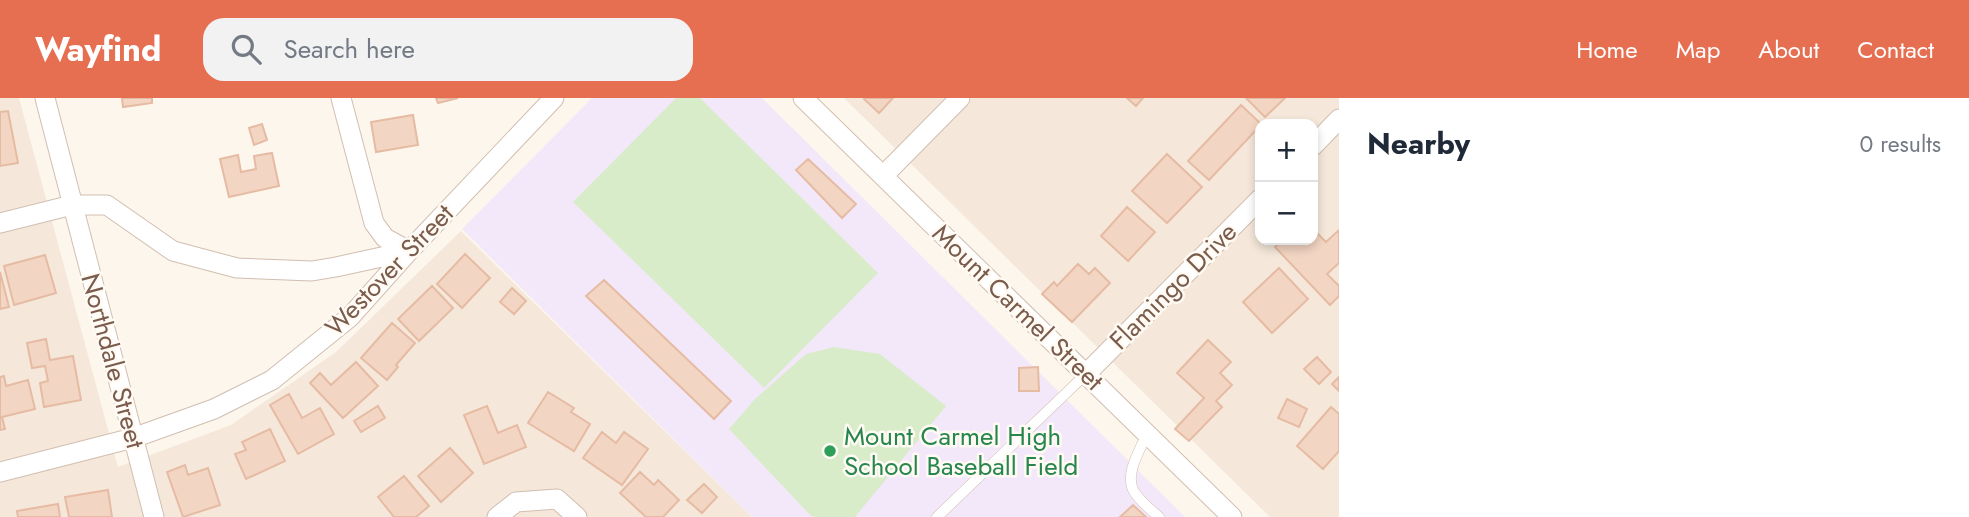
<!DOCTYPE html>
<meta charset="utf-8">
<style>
:root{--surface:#fff;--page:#f2f2f3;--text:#1f2937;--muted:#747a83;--line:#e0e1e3;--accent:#e76f51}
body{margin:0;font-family:Jost,sans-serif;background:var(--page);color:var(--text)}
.controls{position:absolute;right:21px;top:21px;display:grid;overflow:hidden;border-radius:14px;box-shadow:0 4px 10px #0003}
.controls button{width:63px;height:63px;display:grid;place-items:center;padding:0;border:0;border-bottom:2px solid var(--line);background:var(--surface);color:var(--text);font:35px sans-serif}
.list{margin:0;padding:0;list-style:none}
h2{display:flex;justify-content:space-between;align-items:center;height:91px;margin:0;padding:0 28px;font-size:30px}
h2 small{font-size:23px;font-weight:400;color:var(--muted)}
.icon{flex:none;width:38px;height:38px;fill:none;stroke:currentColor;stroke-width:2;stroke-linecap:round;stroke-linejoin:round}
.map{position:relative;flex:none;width:1339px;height:419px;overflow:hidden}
header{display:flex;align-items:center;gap:42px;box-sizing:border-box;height:98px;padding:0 35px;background:var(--accent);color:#fff}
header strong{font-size:33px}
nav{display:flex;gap:38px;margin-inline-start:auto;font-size:24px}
.search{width:490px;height:63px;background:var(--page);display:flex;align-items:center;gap:18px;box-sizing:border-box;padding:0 24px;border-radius:21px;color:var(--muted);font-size:26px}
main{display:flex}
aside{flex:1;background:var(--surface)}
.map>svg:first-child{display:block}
.residential{fill:#f5e8da;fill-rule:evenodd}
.education{fill:#f3e8fa}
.green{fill:#d8ecc9}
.building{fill:#f3d5c3;stroke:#e6bba3;stroke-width:2}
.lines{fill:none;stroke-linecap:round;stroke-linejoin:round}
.service-casing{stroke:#d1beb0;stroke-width:11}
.minor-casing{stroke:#d1beb0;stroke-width:21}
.service{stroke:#fff;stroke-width:10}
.minor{stroke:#fff;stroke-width:19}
.leisure-dot{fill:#2e9e5b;stroke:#fffaf3;stroke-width:2.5}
.labels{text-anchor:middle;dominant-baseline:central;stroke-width:5;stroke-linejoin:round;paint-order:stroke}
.street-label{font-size:26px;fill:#7a5c4d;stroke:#fffaf3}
.leisure-label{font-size:26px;fill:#27864d;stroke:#fffaf3;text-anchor:start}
</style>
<header>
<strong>Wayfind</strong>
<div class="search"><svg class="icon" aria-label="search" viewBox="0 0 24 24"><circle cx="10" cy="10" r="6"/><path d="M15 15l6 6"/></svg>Search here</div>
<nav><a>Home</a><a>Map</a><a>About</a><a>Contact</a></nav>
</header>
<main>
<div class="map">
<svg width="1339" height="419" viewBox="0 0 1339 419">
<rect width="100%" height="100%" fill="#fdf6ec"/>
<path class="residential" d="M0 0H19L118 369 231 327 336 254 461 133 752 419H0Z
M844 0H1339V419H1270ZM1260 26H1313V142H1260Z"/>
<path class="education" d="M592 0H762L1185 419H752L462 131Z"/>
<path class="green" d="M676 0H700L878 175 764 290 573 104Z
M834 249 880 256 946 308 855 419H815L810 417 729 331 756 300 806 256Z"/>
<path class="building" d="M122 0H152V5L123 9Z
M436 0H458L438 5Z
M865 0H893L879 15 864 1Z
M1127 0H1143L1136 8Z
M1246 0H1285L1265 19Z
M1241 7 1261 26 1260 28 1209 82 1188 63Z
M8 13 18 65 0 68V14Z
M413 17 418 47 376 54 371 24Z
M262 26 267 42 254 47 249 30Z
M272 55 279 88 229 99 220 61 238 57 241 74 256 71 254 58Z
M1167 56 1202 89 1167 125 1132 93Z
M808 61 856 106 842 120 796 72Z
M1127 109 1155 134 1128 163 1101 138Z
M1313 131 1326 144 1339 132V165L1327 176 1339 188V198L1330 207 1275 149 1283 142H1313Z
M465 156 490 180 462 210 437 186Z
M45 157 56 195 14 207 4 168Z
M1078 166 1089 176 1095 170 1110 185 1072 224 1042 196 1054 184 1057 188Z
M1279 170 1308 201 1272 235 1243 204Z
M0 174 9 209 0 211Z
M604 182 731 303 714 321 586 198Z
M432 188 453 210 419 243 398 221Z
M512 190 526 203 514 216 500 204Z
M392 225 415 245 396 267 398 269 387 282 361 260Z
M46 241 50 262 73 258 81 302 44 309 40 285 48 283 45 268 32 270 27 245Z
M1208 242 1231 264 1220 275 1232 287 1216 303 1222 309 1189 343 1175 331 1204 300 1177 275Z
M1317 259 1331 274 1319 286 1304 271Z
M356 264 378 288 343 320 310 285 320 275 331 287Z
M1038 269 1039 293H1019V270Z
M4 278 6 288 28 282 35 311 2 319 5 331 0 332V279Z
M1339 279V293L1332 286Z
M548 294 574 310 571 314 590 326 574 353 528 325Z
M289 296 302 320 320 310 334 336 298 356 270 307Z
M1287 301 1307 311 1299 329 1278 320Z
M378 308 385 320 361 334 354 323Z
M487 308 498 335 517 327 526 349 484 366 464 317Z
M1331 309 1339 316V353L1323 371 1297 348Z
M270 331 285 363 246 381 235 356 246 352 242 344Z
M602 334 616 345 624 334 648 351 622 387 583 360Z
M450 350 473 375 441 404 418 378Z
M185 367 188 377 208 370 220 407 183 419 167 374Z
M640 374 654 387 658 382 679 402 663 419H646L620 395Z
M404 378 429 408 416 419H394L378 399Z
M704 386 717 399 702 415 687 402Z
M108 392 112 419H69L65 399Z
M58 406 60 419H18L17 413Z
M1133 407 1146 419H1120Z"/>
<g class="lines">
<g class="service-casing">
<path id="service" d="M1147 336C1140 352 1123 378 1135 395 1141 404 1151 412 1159 419
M937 419 1086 276"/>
</g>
<g class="minor-casing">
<path id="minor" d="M45 0 154 419
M341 0 374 125 385 140 409 153
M803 0 1232 419
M1313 48 1339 21
M884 77 960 0
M0 125 72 107H107L173 153 237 170 312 173 336 169 409 153
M1086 276 1260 101
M0 374 133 340 214 311 272 282 350 219 409 153 554 0
M497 419 516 404 557 401 577 419"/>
</g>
<use href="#service" class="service"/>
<use href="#minor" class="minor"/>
</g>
<circle class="leisure-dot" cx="830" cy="353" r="7"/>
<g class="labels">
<g class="street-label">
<text transform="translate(389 172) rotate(-46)">Westover Street</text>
<text transform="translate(1173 188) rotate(-45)">Flamingo Drive</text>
<text transform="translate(1018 209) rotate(44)">Mount Carmel Street</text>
<text transform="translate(113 263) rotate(75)">Northdale Street</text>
</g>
<g class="leisure-label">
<text x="844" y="338">Mount Carmel High<tspan x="844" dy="30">School Baseball Field</tspan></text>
</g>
</g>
</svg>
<div class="controls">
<button>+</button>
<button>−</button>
</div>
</div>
<aside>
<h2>Nearby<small>0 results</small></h2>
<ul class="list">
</ul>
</aside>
</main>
